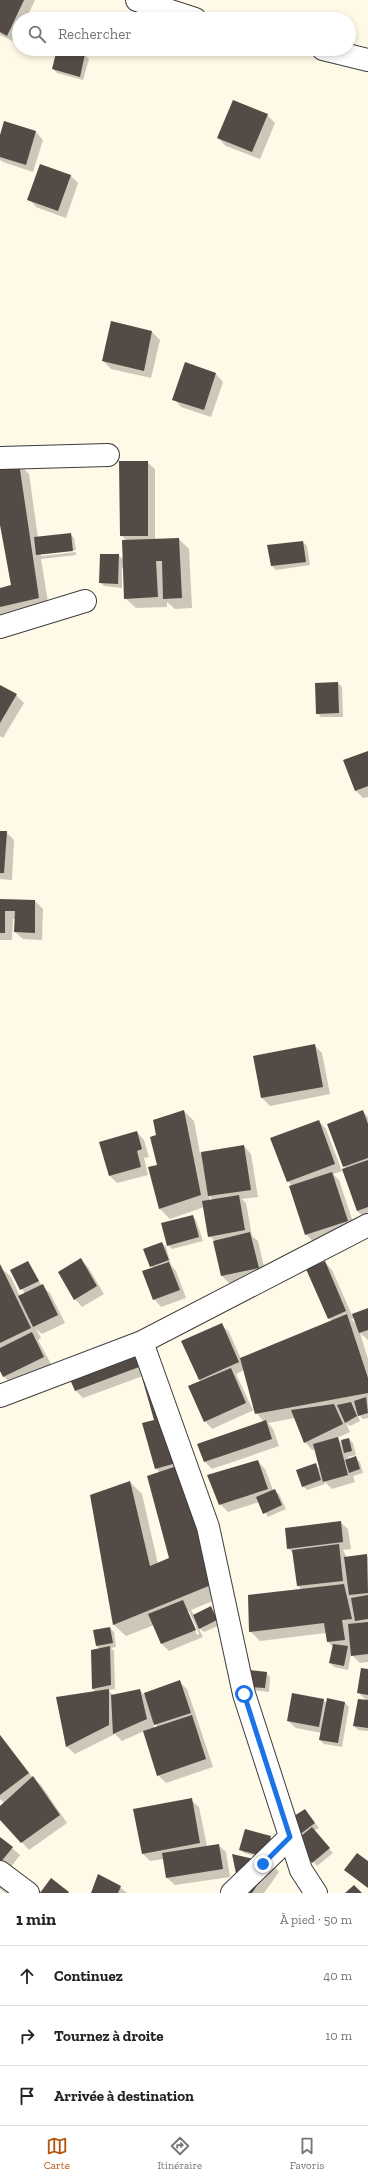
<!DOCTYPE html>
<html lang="fr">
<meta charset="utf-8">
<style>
:root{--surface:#fff;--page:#f6f6f6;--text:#222;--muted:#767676;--line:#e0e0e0;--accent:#b45309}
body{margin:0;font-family:"Zilla Slab",serif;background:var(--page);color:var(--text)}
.stop{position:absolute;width:12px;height:12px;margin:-9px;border:3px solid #1a73e8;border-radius:50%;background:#fff}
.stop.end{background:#1a73e8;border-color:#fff;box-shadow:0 1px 4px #0008}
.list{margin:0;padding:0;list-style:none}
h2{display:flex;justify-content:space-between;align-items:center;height:52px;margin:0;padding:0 16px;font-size:17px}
h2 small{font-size:13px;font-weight:400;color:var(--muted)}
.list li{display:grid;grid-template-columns:26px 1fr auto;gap:12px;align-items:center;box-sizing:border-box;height:60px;padding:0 16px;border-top:1px solid var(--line)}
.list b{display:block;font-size:15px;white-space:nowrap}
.list em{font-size:13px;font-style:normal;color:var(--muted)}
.icon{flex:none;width:22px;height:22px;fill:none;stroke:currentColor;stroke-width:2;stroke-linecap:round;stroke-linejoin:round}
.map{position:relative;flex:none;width:368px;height:1893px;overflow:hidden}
.search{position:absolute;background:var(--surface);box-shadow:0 2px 6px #0003;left:12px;right:12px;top:12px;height:44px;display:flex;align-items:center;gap:10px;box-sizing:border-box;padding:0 14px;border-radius:22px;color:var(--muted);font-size:15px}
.sheet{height:232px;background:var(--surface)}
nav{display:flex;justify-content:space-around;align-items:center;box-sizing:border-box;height:56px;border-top:1px solid var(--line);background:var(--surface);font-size:11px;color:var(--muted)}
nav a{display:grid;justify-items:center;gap:2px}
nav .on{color:var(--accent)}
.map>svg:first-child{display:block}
.shadow{fill:#0003;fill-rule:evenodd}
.building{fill:#544b46}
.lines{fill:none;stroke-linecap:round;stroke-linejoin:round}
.minor-casing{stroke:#3d3d3d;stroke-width:24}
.minor{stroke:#fff;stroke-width:22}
.route{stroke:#1a73e8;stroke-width:5}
</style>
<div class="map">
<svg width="368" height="1893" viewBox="0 0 368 1893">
<rect width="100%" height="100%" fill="#fff9e7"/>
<path class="shadow" d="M0 0H35L26 19H19V33L15 42 0 35Z
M58 49 85 55 89 59 83 80 57 73 53 69Z
M267 115 275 123 260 159 226 146 218 138Z
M36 132 43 140 33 172 3 162 0 160V139Z
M70 175 78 183 66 218 36 207 29 199Z
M112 322 152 332 160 340 151 378 111 369 103 361Z
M185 364 216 374 223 382 211 417 181 407 174 399Z
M147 462 155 469V540L179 539 189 549 192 608 175 609 167 602V607L136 608 125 598 124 568H122V588L104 586 100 582 118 555 124 560 127 541 121 535Z
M19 464 29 474 38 538 70 534 74 538 76 550 41 554V556L76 552V555L41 559 49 608 0 620V589L12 586 0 519Z
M303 542 307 546 310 565 276 570 272 566 268 546Z
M338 683 342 687 343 717H321L317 713Z
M0 686 16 695 24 703 3 738 0 736Z
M368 752V797L363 798 356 791Z
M0 832H6L14 840 12 880 0 879Z
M0 900 35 901 43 909 42 940 23 939 15 932 16 919H13L12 940H0Z
M314 1045 322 1053 330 1094 270 1106 262 1098 254 1057Z
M184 1111 194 1121 200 1153 244 1146 251 1154 258 1197 242 1199 246 1203 252 1236 258 1241 266 1275 229 1283 222 1276 214 1240 209 1236 204 1207 170 1219 160 1209 150 1168 158 1166V1136ZM209 1196 213 1200 210 1201Z
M363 1112 368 1117V1217L365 1218 357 1211 343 1171 333 1174 339 1180 355 1228 313 1242 306 1234 292 1186 288 1181 319 1121 326 1129 342 1171 346 1169 344 1166Z
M137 1132 144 1140 149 1157 144 1158 148 1175 117 1183 110 1176Z
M192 1216 196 1220 203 1241 172 1249 168 1245Z
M162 1243 166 1247 171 1265 176 1271 186 1298 161 1307 154 1299 153 1269 145 1249Z
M81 1260 88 1267 104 1294 82 1307 75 1299Z
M28 1262 42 1286 50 1293 65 1323 42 1334 36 1329 41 1338 38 1340 51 1364 12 1384 4 1377 0 1368V1267L11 1277 20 1296 25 1294 11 1270Z
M325 1262 332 1270 352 1315 368 1309V1340L360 1333 368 1359V1418L363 1419 357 1413 360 1421 350 1426 346 1423 350 1432 337 1438 342 1443 349 1439 353 1443 356 1455 348 1457 349 1460 356 1458 360 1462 363 1473 353 1476 355 1482 332 1489 323 1480 325 1484 307 1490 303 1486 316 1465 321 1470 315 1449 312 1450 305 1442 295 1418 268 1423 273 1429 279 1446 212 1469 204 1461 264 1422 254 1410 212 1429 205 1421 202 1382 199 1379 221 1324 229 1332 241 1359 332 1321 329 1318ZM354 1318 357 1325 351 1319ZM244 1370 254 1410H253L236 1374Z
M142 1351 227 1595 191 1610 194 1615 211 1608 215 1612 220 1625 204 1632 198 1627 203 1637 169 1651 162 1644 154 1625 126 1636 114 1625 91 1495 130 1482 142 1494 158 1564 170 1558 160 1473 156 1468V1420L143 1376 83 1398 76 1391ZM187 1611H189L199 1634 197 1635Z
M258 1461 265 1469 273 1490 279 1494 286 1509 268 1517 259 1502 228 1512 220 1504Z
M340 1522 348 1529 351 1549 343 1550 347 1558 366 1555 368 1557V1662L360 1663 351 1654 348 1670 334 1667 330 1663 333 1647 328 1642 326 1633 260 1641 250 1631 302 1590 298 1586 294 1554 288 1548Z
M110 1628 114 1632 116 1647 111 1648 114 1651 115 1689 108 1690 114 1696 140 1690 146 1697 180 1682 187 1689 213 1767 166 1783 158 1775 144 1731 122 1741 115 1734 75 1754 67 1747 57 1698 96 1692 93 1689 100 1649 97 1646 94 1631ZM153 1722 158 1727 154 1728Z
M368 1670V1731L358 1730 354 1726 367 1701 358 1692Z
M266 1673 270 1677 269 1692 253 1690 249 1686Z
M323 1700 327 1703H345L349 1707 342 1747 324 1744 320 1740 322 1733 296 1728 288 1721Z
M0 1735 33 1778 41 1785 67 1823 29 1850 0 1819V1805L1 1807 5 1804 0 1799Z
M191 1800 199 1807 207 1846 218 1845 226 1852 230 1877 175 1885 167 1878 164 1859 150 1861 143 1854Z
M308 1814 319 1828 314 1831 333 1853 317 1866 296 1842Z
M270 1837 274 1841 270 1860 244 1853 240 1849Z
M0 1838 20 1855 10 1868 42 1892 51 1880 69 1893H6L0 1889Z
M271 1864 279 1872 264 1893H242Z
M120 1887 127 1893H92Z"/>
<path class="building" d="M0 0H24L7 36 0 32Z
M57 49 85 54 80 77 52 69Z
M233 100 268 114 252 152 217 138Z
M4 121 36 131 26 165 0 157V135Z
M40 164 71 175 58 211 27 200Z
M111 321 152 331 144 371 102 361Z
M185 362 216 373 204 410 172 400Z
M119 461H148V536H120Z
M19 463 39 598 0 607V588L11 585 0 525V466Z
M71 533 73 551 36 555 34 537Z
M179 538 182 598 163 599 162 561H156L158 597 124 599 122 540Z
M303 541 306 562 271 566 267 545Z
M100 554H119L118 584 99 583Z
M338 682 339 713 316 714 315 683Z
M0 685 17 694 0 723Z
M368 751V786L355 791 343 760Z
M0 831H7L4 873H0Z
M0 899 35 900V933L14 932 15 911H5V933H0Z
M315 1044 323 1087 261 1098 253 1056Z
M184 1110 201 1195 159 1209 148 1167 157 1165 150 1137 156 1135 153 1120Z
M363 1110 368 1124V1158L343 1167 327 1124Z
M319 1120 335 1164 287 1182 270 1138Z
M137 1131 142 1149 137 1151 141 1167 109 1176 99 1142Z
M244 1145 251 1190 208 1196 201 1152Z
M368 1160V1207L357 1211 342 1169Z
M332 1172 348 1221 305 1235 289 1186Z
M239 1195 245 1230 208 1237 202 1201Z
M193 1215 199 1237 167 1246 161 1223Z
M250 1232 259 1268 221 1276 213 1241Z
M162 1242 169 1260 150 1267 143 1249Z
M81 1258 97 1286 74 1300 58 1272Z
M28 1261 39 1281 20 1290 10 1270Z
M325 1261 346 1311 328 1319 306 1269Z
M169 1262 180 1290 153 1300 142 1271Z
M0 1264 31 1328 0 1343Z
M43 1284 58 1315 33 1327 18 1296Z
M368 1308V1330L359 1333 352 1314Z
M347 1314 368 1378V1393L255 1414 240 1358Z
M222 1323 239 1362 199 1380 181 1341Z
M32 1332 44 1357 3 1377 0 1371V1348Z
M143 1350 180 1462 155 1469 142 1423 154 1420 139 1367 75 1391 69 1377Z
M231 1368 246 1403 204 1422 188 1386Z
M366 1397 368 1413 358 1416 354 1401Z
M351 1402 357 1416 345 1423 337 1405Z
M334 1404 343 1424 304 1443 291 1410Z
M266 1420 272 1439 204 1462 197 1444Z
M338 1437 348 1475 323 1482 313 1444Z
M349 1438 352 1451 344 1453 341 1440Z
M356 1456 360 1469 349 1473 345 1460Z
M258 1460 268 1489 219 1505 207 1475Z
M316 1463 321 1480 302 1487 296 1470Z
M183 1464 216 1583 113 1625 90 1495 130 1481 150 1566 169 1558 147 1476Z
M275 1489 282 1505 263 1514 256 1497Z
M341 1521 343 1542 287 1549 285 1528Z
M339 1544 343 1581 297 1586 292 1550Z
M367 1554 368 1593 349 1595 344 1557Z
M344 1584 352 1619 342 1620 345 1640 327 1642 324 1623 249 1632 248 1595Z
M368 1595V1619L355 1621 351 1598Z
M183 1600 196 1630 161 1644 148 1614Z
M211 1606 217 1620 199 1629 193 1615Z
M368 1622V1654L351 1656 348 1624Z
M110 1627 113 1643 96 1646 93 1630Z
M333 1644 348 1646 344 1666 329 1663Z
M110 1646 111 1685 92 1689 91 1650Z
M361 1668 368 1669V1695L357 1693Z
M249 1670 267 1672 265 1688 248 1687Z
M180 1680 191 1713 154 1725 144 1693Z
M109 1689V1725L66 1747 56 1697Z
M140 1689 147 1719 113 1734 111 1695Z
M292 1693 324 1699 319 1727 287 1721Z
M327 1698 345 1702 338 1743 319 1740Z
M358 1699 368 1700V1728L353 1726Z
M192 1715 206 1759 157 1776 143 1731Z
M0 1735 29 1773 0 1795Z
M33 1776 60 1815 21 1843 0 1820V1806Z
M192 1798 200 1843 142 1854 133 1809Z
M305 1809 315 1823 299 1835 291 1818Z
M312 1827 330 1848 312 1863 295 1841Z
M245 1829 271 1836 266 1857 239 1850Z
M0 1837 13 1847 0 1863Z
M219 1844 223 1869 166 1878 162 1853Z
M357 1853 368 1861V1888L344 1870Z
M232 1854 272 1863 252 1893H240Z
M98 1874 121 1886 118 1893H91Z
M51 1878 69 1892 68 1893H40Z
M354 1885 362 1893H345Z"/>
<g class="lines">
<g class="minor-casing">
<path id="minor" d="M137 0 195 19
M323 49 368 60
M0 458 108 455
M0 627 85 601
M142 1342 208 1527 244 1694 301 1870 316 1893
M0 1396 142 1342 368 1225
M0 1872 28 1893
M232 1893 290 1837"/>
</g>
<use href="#minor" class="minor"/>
</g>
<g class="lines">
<path class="route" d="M244 1694 290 1837 263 1864"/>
</g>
</svg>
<div class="stop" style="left:244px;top:1694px"></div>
<div class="stop end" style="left:263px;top:1864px"></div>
<div class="search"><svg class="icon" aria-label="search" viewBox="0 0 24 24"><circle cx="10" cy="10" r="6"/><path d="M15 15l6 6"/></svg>Rechercher</div>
</div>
<section class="sheet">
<h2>1 min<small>À pied · 50 m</small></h2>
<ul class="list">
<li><svg class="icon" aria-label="ahead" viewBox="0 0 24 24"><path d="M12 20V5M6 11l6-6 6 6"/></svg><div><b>Continuez</b></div><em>40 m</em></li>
<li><svg class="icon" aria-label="right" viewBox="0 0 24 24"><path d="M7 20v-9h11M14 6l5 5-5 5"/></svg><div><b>Tournez à droite</b></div><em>10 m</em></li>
<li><svg class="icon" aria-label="arrive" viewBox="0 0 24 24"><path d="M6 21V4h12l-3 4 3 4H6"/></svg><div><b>Arrivée à destination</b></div></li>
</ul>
</section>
<nav>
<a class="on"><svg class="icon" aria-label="map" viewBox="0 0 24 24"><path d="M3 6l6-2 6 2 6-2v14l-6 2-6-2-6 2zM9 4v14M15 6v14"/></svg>Carte</a>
<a><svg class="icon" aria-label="directions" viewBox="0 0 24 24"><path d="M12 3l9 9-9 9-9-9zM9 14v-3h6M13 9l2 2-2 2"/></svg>Itinéraire</a>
<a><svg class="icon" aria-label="saved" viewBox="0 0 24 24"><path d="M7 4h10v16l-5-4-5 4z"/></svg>Favoris</a>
</nav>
